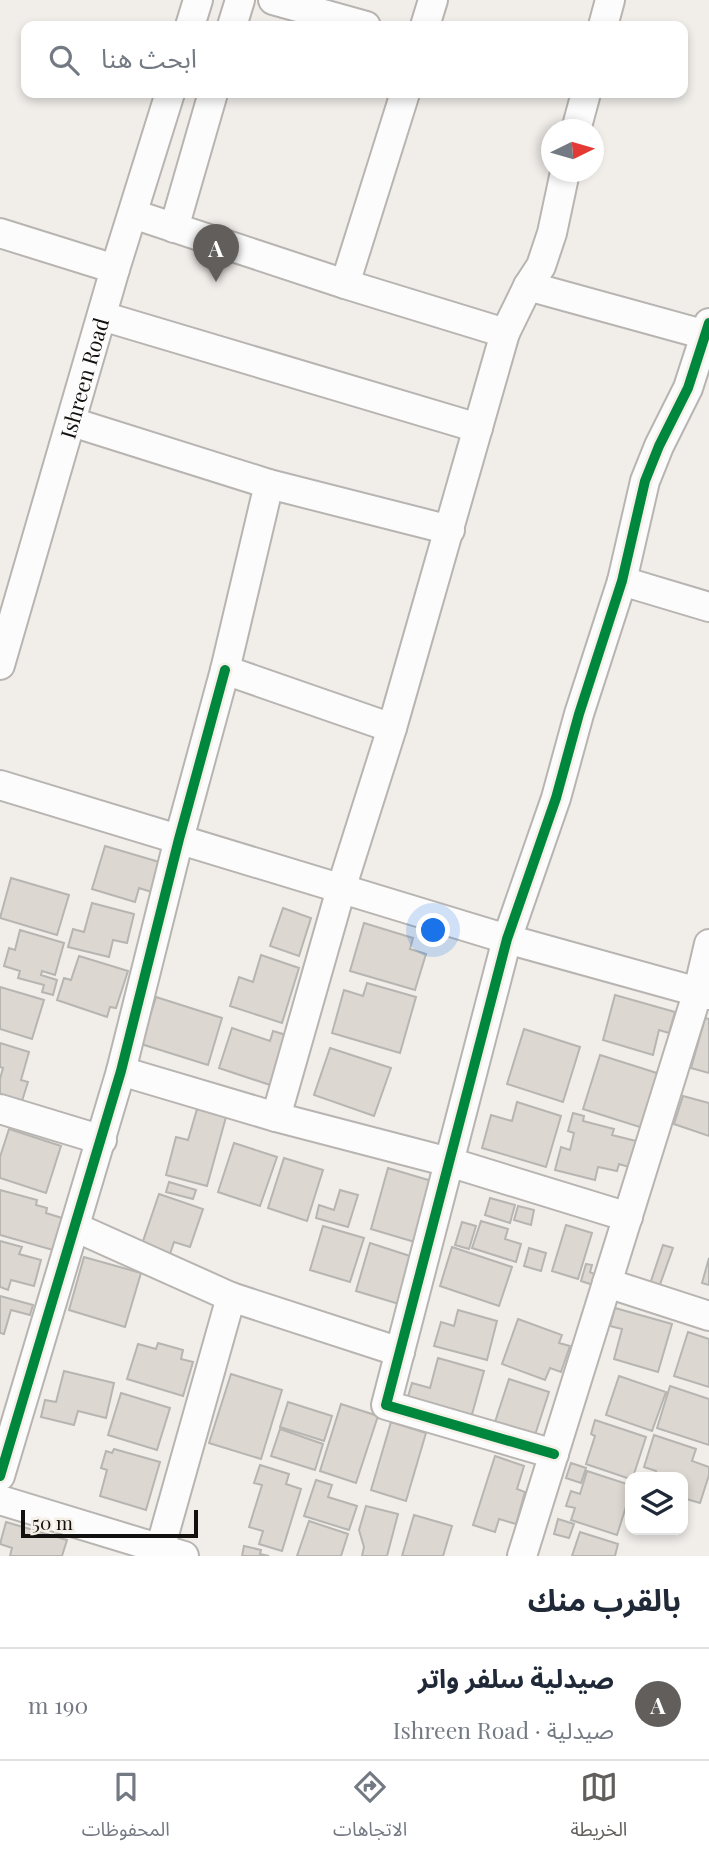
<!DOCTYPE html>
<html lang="ar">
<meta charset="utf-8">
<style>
:root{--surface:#fff;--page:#f2f2f3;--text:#1f2937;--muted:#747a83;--line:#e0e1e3;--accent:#615e5c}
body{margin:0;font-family:"Playfair Display","Noto Sans Arabic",serif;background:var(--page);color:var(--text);direction:rtl}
.controls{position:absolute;right:21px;bottom:21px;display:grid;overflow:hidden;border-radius:14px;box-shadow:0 4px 10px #0003}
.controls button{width:63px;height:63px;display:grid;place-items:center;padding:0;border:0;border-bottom:2px solid var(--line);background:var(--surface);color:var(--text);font:35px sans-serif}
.compass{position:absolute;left:541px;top:119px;width:63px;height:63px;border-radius:50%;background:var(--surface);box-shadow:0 4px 10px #0003;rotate:85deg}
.scale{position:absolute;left:21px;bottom:18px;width:177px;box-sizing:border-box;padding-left:7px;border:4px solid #13110f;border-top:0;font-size:19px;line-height:24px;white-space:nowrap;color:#13110f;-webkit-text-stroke:5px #f4efe7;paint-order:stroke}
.you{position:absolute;left:434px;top:931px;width:24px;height:24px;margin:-18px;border:5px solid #fff;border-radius:50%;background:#1a73e8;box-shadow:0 0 0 10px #1a73e833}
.badge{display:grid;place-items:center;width:46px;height:46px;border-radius:50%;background:var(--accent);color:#fff;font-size:23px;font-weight:700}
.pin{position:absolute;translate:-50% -58px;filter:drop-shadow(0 2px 4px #0008)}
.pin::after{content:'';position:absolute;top:37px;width:24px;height:21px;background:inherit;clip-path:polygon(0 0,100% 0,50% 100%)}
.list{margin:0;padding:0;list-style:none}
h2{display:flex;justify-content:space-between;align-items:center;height:91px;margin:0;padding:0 28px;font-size:30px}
h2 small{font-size:23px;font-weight:400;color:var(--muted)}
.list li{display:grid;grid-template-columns:46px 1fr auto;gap:21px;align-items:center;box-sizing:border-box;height:112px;padding:0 28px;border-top:2px solid var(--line)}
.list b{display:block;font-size:26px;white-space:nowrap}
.list p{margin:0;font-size:23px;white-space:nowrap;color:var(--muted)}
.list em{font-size:23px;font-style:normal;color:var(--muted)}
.icon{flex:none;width:38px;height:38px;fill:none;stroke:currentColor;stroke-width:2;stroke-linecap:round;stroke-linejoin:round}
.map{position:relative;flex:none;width:709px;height:1556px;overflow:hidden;direction:ltr}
.search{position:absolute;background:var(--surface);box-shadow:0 4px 10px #0003;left:21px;right:21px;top:21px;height:77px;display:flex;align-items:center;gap:18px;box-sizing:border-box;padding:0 24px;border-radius:14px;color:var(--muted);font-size:26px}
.sheet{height:203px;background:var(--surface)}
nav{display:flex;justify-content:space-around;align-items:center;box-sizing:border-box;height:98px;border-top:2px solid var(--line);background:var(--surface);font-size:19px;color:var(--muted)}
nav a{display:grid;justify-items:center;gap:4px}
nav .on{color:var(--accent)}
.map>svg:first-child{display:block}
.building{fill:#dcd7d0;stroke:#b7b5b2;stroke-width:2}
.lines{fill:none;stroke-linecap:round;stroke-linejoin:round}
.minor-casing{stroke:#b7b4b1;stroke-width:32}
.minor{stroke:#fdfcfc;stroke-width:28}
.cycleway-casing{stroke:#f4efe7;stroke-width:15}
.cycleway{stroke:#00873e;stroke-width:10}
.labels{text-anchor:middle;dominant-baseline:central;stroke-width:7;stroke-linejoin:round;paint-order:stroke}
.street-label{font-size:21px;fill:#13110f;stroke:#f4efe7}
</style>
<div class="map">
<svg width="709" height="1556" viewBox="0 0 709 1556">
<rect width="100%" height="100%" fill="#f1eeea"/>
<path class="building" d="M105 846 166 864 158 894 139 888 135 902 92 889Z
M11 878 69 895 57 935 0 918Z
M92 903 134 914 127 943 113 940 109 957 68 947 73 929 84 932Z
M283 908 311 918 299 956 270 946Z
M364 923 413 938 410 949 426 954 415 990 350 971Z
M20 930 64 943 55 975 42 971 41 975 57 980 53 995 42 992 44 985 18 978 20 971 4 966 9 948 15 950Z
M261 955 299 968 282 1023 230 1006 239 977 253 982Z
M79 956 128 971 116 1008 110 1007 107 1017 57 1000 64 978 71 980Z
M367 983 416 997 400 1053 332 1033 344 990 363 996Z
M0 987 44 1000 32 1039 0 1029Z
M615 995 675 1012 669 1033 659 1030 653 1055 603 1040Z
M156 997 222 1018 208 1065 141 1044Z
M705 1018 709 1019V1073L691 1068Z
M232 1028 270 1041 273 1031 293 1037 276 1087 219 1068Z
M524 1029 580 1047 563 1102 507 1084Z
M0 1043 29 1052 21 1080 28 1082 22 1101 0 1094V1079L3 1068 0 1067Z
M330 1048 391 1068 374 1116 314 1095Z
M600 1055 660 1074 643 1128 583 1109Z
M683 1096 709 1103V1136L674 1124Z
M517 1102 561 1116 546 1167 482 1148 491 1115 512 1121Z
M197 1109 226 1117 207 1186 166 1175 176 1137 188 1140Z
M573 1113 584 1116 583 1121 614 1129 612 1135 636 1141 629 1167 619 1164 617 1171 598 1167 595 1180 555 1170 561 1147 570 1150 574 1133 568 1131Z
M9 1129 61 1146 46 1193 0 1178V1157Z
M234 1143 277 1157 260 1206 218 1192Z
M284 1158 323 1170 307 1221 268 1208Z
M388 1168 435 1182 418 1243 371 1229Z
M169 1182 196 1190 193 1199 166 1192Z
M0 1190 37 1200 36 1205 47 1208 46 1213 62 1218 53 1250 0 1235Z
M340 1190 358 1195 348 1227 316 1218 319 1205 334 1210Z
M159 1194 203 1209 190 1247 174 1242 168 1260 140 1250Z
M490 1198 515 1205 510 1223 485 1215Z
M518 1206 534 1210 531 1225 514 1220Z
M481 1221 508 1229 505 1239 521 1244 516 1262 472 1248Z
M462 1222 476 1226 469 1249 455 1245Z
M566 1225 592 1233 578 1279 552 1271Z
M323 1226 364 1238 350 1282 310 1270Z
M0 1241 22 1247 19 1254 41 1260 34 1286 11 1280 8 1290 0 1287Z
M370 1243 413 1257 399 1304 356 1291Z
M663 1245 673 1248 658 1290 649 1287Z
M452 1247 512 1267 499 1306 440 1286Z
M529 1248 546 1253 541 1271 524 1266Z
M84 1257 141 1273 125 1327 69 1310Z
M709 1258V1285L702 1283Z
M586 1264 592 1265 590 1272 596 1275 593 1285 581 1281Z
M0 1296 33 1305 30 1315 11 1310 4 1334 0 1333Z
M615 1308 672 1324 658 1372 614 1359 622 1329 610 1326Z
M458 1310 497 1321 487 1360 434 1346 441 1322 454 1326Z
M518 1319 562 1335 559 1343 570 1346 561 1372 550 1368 545 1380 502 1364Z
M688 1332 709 1339V1387L674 1376Z
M158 1343 183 1350 181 1359 193 1362 183 1396 127 1379 138 1344 156 1349Z
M438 1358 484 1371 471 1418 407 1400 412 1383 430 1388Z
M64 1371 114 1383 106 1418 78 1411 74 1425 41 1417 45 1400 56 1402Z
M231 1374 282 1390 261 1459 209 1443Z
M619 1376 666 1392 652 1431 606 1415Z
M509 1379 549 1392 534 1438 494 1425Z
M670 1386 709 1399V1445L657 1428Z
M121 1393 170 1408 157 1450 108 1435Z
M288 1402 332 1416 324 1441 280 1427Z
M341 1404 378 1416 356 1483 320 1471Z
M595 1420 646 1437 633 1477 630 1479 586 1464 595 1436 591 1434Z
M391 1422 426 1433 406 1501 371 1490Z
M280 1429 323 1444 315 1470 271 1456Z
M654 1435 696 1449 692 1461 709 1467V1475L700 1503 683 1498V1477H654L656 1471 644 1467Z
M114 1449 160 1462 146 1510 100 1496 107 1470 101 1468 106 1451 112 1453Z
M495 1456 524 1466 517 1489 525 1492 516 1524 499 1519 495 1532 473 1525Z
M571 1463 586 1468 581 1483 566 1478Z
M260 1465 289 1474 286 1484 301 1489 282 1551 259 1544 263 1531 249 1527 262 1485 254 1483Z
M587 1471 630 1485V1494L617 1535 571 1520 575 1508 566 1506 571 1491 580 1494Z
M316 1480 332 1485 328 1497 357 1506 349 1530 304 1516Z
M366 1506 398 1514 387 1556H362L364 1547 359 1530Z
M414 1515 452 1526 443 1556H402Z
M558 1519 574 1524 569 1538 554 1534Z
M309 1521 348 1534 341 1556H297Z
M6 1522 67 1540 62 1556H10L12 1548 0 1544Z
M580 1532 618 1544 615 1556H572Z
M244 1546 261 1550 260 1554 269 1556H242Z"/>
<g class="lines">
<g class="minor-casing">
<g id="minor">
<path d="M273 0 366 26"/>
<path d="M190 26 198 0"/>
<path d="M232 26 240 0"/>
<path d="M425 26 433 0"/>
<path d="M603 26 610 0"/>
<path d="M405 93 345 284 505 333 528 286 541 266 552 233 565 172"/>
<path d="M576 130 586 93"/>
<path d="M133 214 345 284"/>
<path d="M174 228 213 93"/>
<path d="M0 233 115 269"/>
<path d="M528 286 706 335"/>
<path d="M102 316 478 428"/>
<path d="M72 422 269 484 450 530"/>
<path d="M269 484 225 670 392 728"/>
<path d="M622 581 709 607"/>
<path id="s1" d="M0 665 115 269 170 93"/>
<path d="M0 785 507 939 709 995"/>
<path d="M121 1071 276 1117 449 1162 628 1217"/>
<path d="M0 1109 102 1140"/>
<path d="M276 1117 341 889 392 728 505 333"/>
<path d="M75 1227 231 1297 400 1352"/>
<path d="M607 1283 709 1316"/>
<path d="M554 1454 386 1405 507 939 556 798 579 714 622 581 645 481 659 446 688 388 709 323"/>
<path d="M0 1476 121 1071 179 839 225 670"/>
<path d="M0 1500 184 1556"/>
<path d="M158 1556 231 1297"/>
<path d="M522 1556 698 991 709 944"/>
</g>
</g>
<use href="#minor" class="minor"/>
<g class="cycleway-casing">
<path id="cycleway" d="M554 1454 386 1405 507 939 556 798 579 714 622 581 645 481 659 446 688 388 709 323
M0 1476 121 1071 179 839 225 670"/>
</g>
<use href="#cycleway" class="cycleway"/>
</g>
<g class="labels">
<g class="street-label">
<text stroke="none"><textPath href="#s1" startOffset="299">Ishreen Road</textPath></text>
</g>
</g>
</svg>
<div class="controls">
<button><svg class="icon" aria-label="layers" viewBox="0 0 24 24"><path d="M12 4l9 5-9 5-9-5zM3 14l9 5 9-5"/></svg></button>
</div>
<svg class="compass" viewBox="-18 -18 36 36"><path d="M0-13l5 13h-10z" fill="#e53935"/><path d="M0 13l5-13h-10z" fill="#747a83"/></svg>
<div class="scale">50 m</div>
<div class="you"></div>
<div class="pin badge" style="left:216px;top:282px">A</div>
<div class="search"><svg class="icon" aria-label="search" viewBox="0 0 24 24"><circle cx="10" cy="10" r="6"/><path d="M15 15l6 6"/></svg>ابحث هنا</div>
</div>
<section class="sheet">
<h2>بالقرب منك<small></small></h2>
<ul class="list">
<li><span class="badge">A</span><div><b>صيدلية سلفر واتر</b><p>صيدلية · Ishreen Road</p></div><em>190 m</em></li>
</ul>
</section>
<nav>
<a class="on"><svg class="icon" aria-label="map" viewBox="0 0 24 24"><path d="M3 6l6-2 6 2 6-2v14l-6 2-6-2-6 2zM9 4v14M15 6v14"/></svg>الخريطة</a>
<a><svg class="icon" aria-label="directions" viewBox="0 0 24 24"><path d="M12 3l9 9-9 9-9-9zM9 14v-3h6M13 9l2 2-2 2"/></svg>الاتجاهات</a>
<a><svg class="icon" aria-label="saved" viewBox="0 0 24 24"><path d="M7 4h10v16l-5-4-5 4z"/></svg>المحفوظات</a>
</nav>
